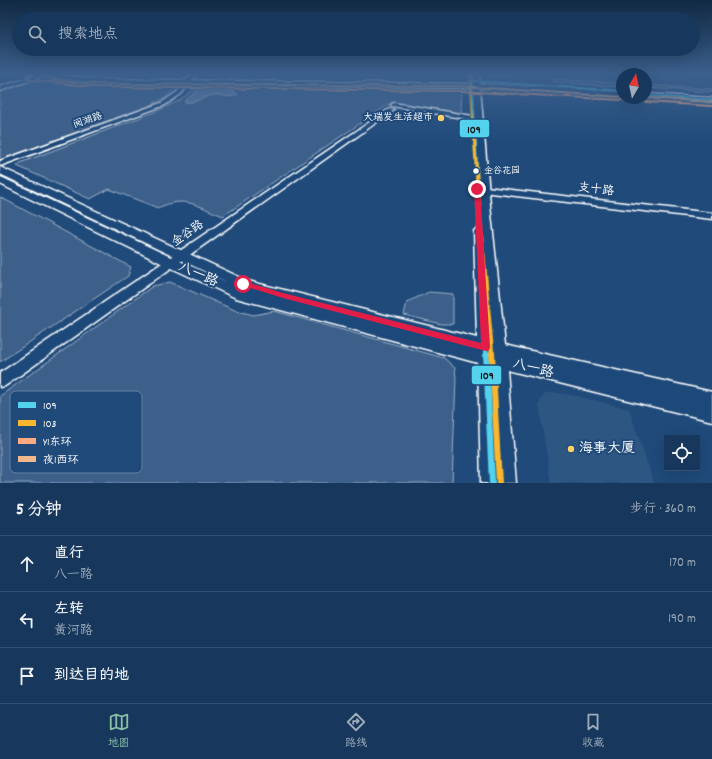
<!DOCTYPE html>
<html lang="zh">
<meta charset="utf-8">
<style>
:root{--surface:#17385c;--page:#244365;--text:#f1f3f6;--muted:#9eacbb;--line:#365272;--accent:#8abfa5}
body{margin:0;font-family:Dekko,"LXGW WenKai TC",sans-serif;background:var(--page);color:var(--text)}
.controls{position:absolute;right:12px;bottom:12px;display:grid;overflow:hidden;border-radius:0px;box-shadow:0 4px 16px #0002}
.controls button{width:36px;height:36px;display:grid;place-items:center;padding:0;border:0;border-bottom:1px solid var(--line);background:var(--surface);color:var(--text);font:20px sans-serif}
.compass{position:absolute;left:616px;top:68px;width:36px;height:36px;border-radius:50%;background:var(--surface);box-shadow:0 4px 16px #0002;rotate:9deg}
.stop{position:absolute;width:12px;height:12px;margin:-9px;border:3px solid #e11d48;border-radius:50%;background:#fff}
.stop.end{background:#e11d48;border-color:#fff;box-shadow:0 1px 4px #0008}
.list{margin:0;padding:0;list-style:none}
h2{display:flex;justify-content:space-between;align-items:center;height:52px;margin:0;padding:0 16px;font-size:17px}
h2 small{font-size:13px;font-weight:400;color:var(--muted)}
.list li{display:grid;grid-template-columns:26px 1fr auto;gap:12px;align-items:center;box-sizing:border-box;height:56px;padding:0 16px;border-top:1px solid var(--line)}
.list b{display:block;font-size:15px;white-space:nowrap}
.list p{margin:0;font-size:13px;white-space:nowrap;color:var(--muted)}
.list em{font-size:13px;font-style:normal;color:var(--muted)}
.icon{flex:none;width:22px;height:22px;fill:none;stroke:currentColor;stroke-width:2;stroke-linecap:round;stroke-linejoin:round}
.map{position:relative;flex:none;width:712px;height:483px;overflow:hidden}
.search{position:absolute;background:var(--surface);box-shadow:0 4px 16px #0002;left:12px;right:12px;top:12px;height:44px;display:flex;align-items:center;gap:10px;box-sizing:border-box;padding:0 14px;border-radius:22px;color:var(--muted);font-size:15px}
.sheet{height:220px;background:var(--surface)}
nav{display:flex;justify-content:space-around;align-items:center;box-sizing:border-box;height:56px;border-top:1px solid var(--line);background:var(--surface);font-size:11px;color:var(--muted)}
nav a{display:grid;justify-items:center;gap:2px}
nav .on{color:var(--accent)}
.map>svg:first-child{display:block}
.built{fill:#2e5683}
.green{fill:#3c618b;stroke:#9eb0c5}
.water{fill:#6583a4;stroke:#a3b5c8}
.lines{fill:none;stroke-linecap:round;stroke-linejoin:round}
.minor-casing{stroke:#fff;stroke-width:3}
.major-casing{stroke:#fff;stroke-width:3}
.minor{fill:#1f4a7a;fill-rule:evenodd}
.major{fill:#1f4a7a;fill-rule:evenodd}
.bus-1-far4-casing{stroke:#1f4a7a;stroke-width:3.5}
.bus-1-far3-casing{stroke:#1f4a7a;stroke-width:5}
.bus-1-far2-casing{stroke:#1f4a7a;stroke-width:6}
.bus-1-far1-casing{stroke:#1f4a7a;stroke-width:8}
.bus-1-casing{stroke:#1f4a7a;stroke-width:9}
.bus-2-far4-casing{stroke:#1f4a7a;stroke-width:3.5}
.bus-2-far3-casing{stroke:#1f4a7a;stroke-width:5}
.bus-2-far2-casing{stroke:#1f4a7a;stroke-width:6}
.bus-2-far1-casing{stroke:#1f4a7a;stroke-width:8}
.bus-2-casing{stroke:#1f4a7a;stroke-width:9}
.bus-3-casing{stroke:#1f4a7a;stroke-width:3.5}
.bus-4-casing{stroke:#1f4a7a;stroke-width:3.5}
.bus-1-far4{stroke:#53d2ee;stroke-width:2}
.bus-1-far3{stroke:#53d2ee;stroke-width:3}
.bus-1-far2{stroke:#53d2ee;stroke-width:3.5}
.bus-1-far1{stroke:#53d2ee;stroke-width:4.5}
.bus-1{stroke:#53d2ee;stroke-width:6}
.bus-2-far4{stroke:#fab62d;stroke-width:2}
.bus-2-far3{stroke:#fab62d;stroke-width:3}
.bus-2-far2{stroke:#fab62d;stroke-width:3.5}
.bus-2-far1{stroke:#fab62d;stroke-width:4.5}
.bus-2{stroke:#fab62d;stroke-width:6}
.bus-3{stroke:#ffa980;stroke-width:2}
.bus-4{stroke:#f1b78d;stroke-width:2}
.route{fill:#e11d48}
.poi-dot{fill:#ffd166;stroke:#1f4a7a;stroke-width:1.5}
.bus-dot{fill:#fff;stroke:#1f4a7a;stroke-width:1.5}
.labels{text-anchor:middle;dominant-baseline:central;stroke-width:4;stroke-linejoin:round;paint-order:stroke}
.far-bus-label{font-size:9px;fill:#fff;stroke:#1f4a7a;text-anchor:start}
.far-poi-label{font-size:10px;fill:#fff;stroke:#1f4a7a;text-anchor:end}
.far-street-label{font-size:10px;fill:#fff;stroke:#1f4a7a}
.street-label{font-size:12px;fill:#fff;stroke:#1f4a7a}
.near-street-label{font-size:14px;fill:#fff;stroke:#1f4a7a}
.near-poi-label{font-size:14px;fill:#fff;stroke:#1f4a7a;text-anchor:start}
.key{fill:#1f4a7a;stroke:#6280a2;stroke-width:1}
.key-label{font-size:11px;fill:#fff}
.line-badge{stroke:#1f4a7a;stroke-width:1.5}
.pale-badge-label{font-size:11px;text-anchor:middle;font-weight:bold;fill:#111}
</style>
<div class="map">
<svg width="712" height="483" viewBox="0 0 712 483">
<rect width="100%" height="100%" fill="#1f4a7a"/>
<filter id="ink" filterUnits="userSpaceOnUse"><feTurbulence type="fractalNoise" baseFrequency=".025" numOctaves="2"/><feDisplacementMap in="SourceGraphic" scale="8" xChannelSelector="R" yChannelSelector="G"/><feConvolveMatrix kernelMatrix="1 2 1 2 8 2 1 2 1" color-interpolation-filters="sRGB"/></filter>
<g filter="url(#ink)">
<path class="built" d="M488 74H534L539 81 489 78Z
M546 393H558L577 396 629 409 654 483H551L539 405 541 399Z"/>
<path class="green" d="M552 79 622 83V87L554 82Z
M36 80 72 83 180 85 164 98 151 105 0 160V91Z
M203 85 462 88 461 115 392 102 223 216C197 206 185 195 158 208L109 189 90 199 17 166 20 163 155 112 179 101 198 86Z
M646 85 712 89V92L646 88Z
M506 89 622 97V98L712 103V107L506 93Z
M0 197 131 267 128 276 0 362Z
M170 282 237 311 254 315 274 311 444 358 455 368 456 379 452 483H0V396L153 286Z
M429 292 453 294V324H441L404 315 407 302Z"/>
<path class="water" d="M208 86C217 86 228 85 235 90L232 92 238 94C227 100 224 94 215 95 204 96 195 104 184 102L200 88Z"/>
<g class="lines">
<g class="minor-casing">
<path id="minor" d="M40 74H48L0 91V87Z
M192 74H197L181 94 165 105 0 166V161L161 103 177 92Z
M394 103 473 116 476 118 473 120 392 106 391 105Z
M389 109 394 110 5 386 0 387V373Z
M477 186 712 213V219L474 191 473 189Z"/>
</g>
<g class="major-casing">
<path id="major" d="M27 74H50L96 79 474 84 473 74H479L480 84 622 92V96L480 88 490 205 505 345 712 392V421L507 370 516 483H481L478 363 236 298 165 265 0 184V177L3 178 175 259 227 282 0 174V167L248 281 477 338 474 231 476 229 481 228 474 88 96 83Z
M646 94 712 98V102L646 98Z"/>
</g>
<use href="#minor" class="minor"/>
<use href="#major" class="major"/>
<g class="bus-1-far4-casing">
<path id="bus-1-far4" d="M646 96 712 100
M474 120 472 81 622 91"/>
</g>
<g class="bus-1-far3-casing">
<path id="bus-1-far3" d="M474 119 477 179"/>
</g>
<g class="bus-1-far2-casing">
<path id="bus-1-far2" d="M477 178 481 255"/>
</g>
<g class="bus-1-far1-casing">
<path id="bus-1-far1" d="M481 254 486 354"/>
</g>
<g class="bus-1-casing">
<path id="bus-1" d="M486 353 492 483"/>
</g>
<g class="bus-2-far4-casing">
<path id="bus-2-far4" d="M470 74 473 120"/>
</g>
<g class="bus-2-far3-casing">
<path id="bus-2-far3" d="M473 119 477 179"/>
</g>
<g class="bus-2-far2-casing">
<path id="bus-2-far2" d="M477 178 483 255"/>
</g>
<g class="bus-2-far1-casing">
<path id="bus-2-far1" d="M483 254 492 354"/>
</g>
<g class="bus-2-casing">
<path id="bus-2" d="M492 353 499 483"/>
</g>
<g class="bus-3-casing">
<path id="bus-3" d="M29 80 96 87 461 91 622 100
M646 102 712 106"/>
</g>
<g class="bus-4-casing">
<path id="bus-4" d="M51 80 98 84 459 86 622 97
M646 98 712 102"/>
</g>
<use href="#bus-1-far4" class="bus-1-far4"/>
<use href="#bus-1-far3" class="bus-1-far3"/>
<use href="#bus-1-far2" class="bus-1-far2"/>
<use href="#bus-1-far1" class="bus-1-far1"/>
<use href="#bus-1" class="bus-1"/>
<use href="#bus-2-far4" class="bus-2-far4"/>
<use href="#bus-2-far3" class="bus-2-far3"/>
<use href="#bus-2-far2" class="bus-2-far2"/>
<use href="#bus-2-far1" class="bus-2-far1"/>
<use href="#bus-2" class="bus-2"/>
<use href="#bus-3" class="bus-3"/>
<use href="#bus-4" class="bus-4"/>
</g>
</g>
<linearGradient id="sky" x2="0" y2="1"><stop stop-color="#112943"/><stop offset="0.52" stop-color="#3c608d"/><stop offset="1" stop-color="#3c608d" stop-opacity="0"/></linearGradient>
<rect width="712" height="142" fill="url(#sky)"/>
<path class="route" d="M477 187 480 189 490 347 489 350 486 351 283 298 241 285 240 284 243 281 283 293 481 343 474 189Z"/>
<g class="poi-dot">
<circle cx="441" cy="118" r="4"/>
<circle cx="571" cy="449" r="4"/>
</g>
<circle class="bus-dot" cx="476" cy="171" r="3.5"/>
<g class="labels">
<g class="far-bus-label">
<text x="484" y="171">金谷花园</text>
</g>
<g class="far-poi-label">
<text x="433" y="118">大瑞发生活超市</text>
</g>
<g class="far-street-label">
<text transform="translate(88 121) rotate(-20)">阅湖路</text>
</g>
<g class="street-label">
<text transform="translate(596 190) rotate(7)">支十路</text>
<text transform="translate(188 234) rotate(-35)">金谷路</text>
</g>
<g class="near-street-label">
<text transform="translate(198 275) rotate(24)">八一路</text>
<text transform="translate(533 369) rotate(14)">八一路</text>
</g>
<g class="near-poi-label">
<text x="579" y="449">海事大厦</text>
</g>
</g>
<rect x="10" y="391" width="132" height="82" rx="6" class="key"/>
<rect x="18" y="402" width="18" height="6" fill="#53d2ee"/>
<rect x="18" y="420" width="18" height="6" fill="#fab62d"/>
<rect x="18" y="438" width="18" height="6" fill="#ffa980"/>
<rect x="18" y="456" width="18" height="6" fill="#f1b78d"/>
<g class="key-label">
<text x="43" y="409">109</text>
<text x="43" y="427">103</text>
<text x="43" y="445">Y1东环</text>
<text x="43" y="463">夜1西环</text>
</g>
<g class="line-badge">
<rect x="459" y="119" width="31" height="19" rx="4" fill="#53d2ee"/>
<rect x="471" y="365" width="31" height="20" rx="4" fill="#53d2ee"/>
</g>
<g class="pale-badge-label">
<text x="474" y="133">109</text>
<text x="487" y="379">109</text>
</g>
</svg>
<div class="controls">
<button><svg class="icon" aria-label="locate" viewBox="0 0 24 24"><circle cx="12" cy="12" r="6"/><path d="M12 2v4M12 18v4M2 12h4M18 12h4"/></svg></button>
</div>
<svg class="compass" viewBox="-18 -18 36 36"><path d="M0-13l5 13h-10z" fill="#e53935"/><path d="M0 13l5-13h-10z" fill="#9eacbb"/></svg>
<div class="stop" style="left:243px;top:284px"></div>
<div class="stop end" style="left:477px;top:189px"></div>
<div class="search"><svg class="icon" aria-label="search" viewBox="0 0 24 24"><circle cx="10" cy="10" r="6"/><path d="M15 15l6 6"/></svg>搜索地点</div>
</div>
<section class="sheet">
<h2>5 分钟<small>步行 · 360 m</small></h2>
<ul class="list">
<li><svg class="icon" aria-label="ahead" viewBox="0 0 24 24"><path d="M12 20V5M6 11l6-6 6 6"/></svg><div><b>直行</b><p>八一路</p></div><em>170 m</em></li>
<li><svg class="icon" aria-label="left" viewBox="0 0 24 24"><path d="M17 20v-9H6M10 6l-5 5 5 5"/></svg><div><b>左转</b><p>黄河路</p></div><em>190 m</em></li>
<li><svg class="icon" aria-label="arrive" viewBox="0 0 24 24"><path d="M6 21V4h12l-3 4 3 4H6"/></svg><div><b>到达目的地</b></div></li>
</ul>
</section>
<nav>
<a class="on"><svg class="icon" aria-label="map" viewBox="0 0 24 24"><path d="M3 6l6-2 6 2 6-2v14l-6 2-6-2-6 2zM9 4v14M15 6v14"/></svg>地图</a>
<a><svg class="icon" aria-label="directions" viewBox="0 0 24 24"><path d="M12 3l9 9-9 9-9-9zM9 14v-3h6M13 9l2 2-2 2"/></svg>路线</a>
<a><svg class="icon" aria-label="saved" viewBox="0 0 24 24"><path d="M7 4h10v16l-5-4-5 4z"/></svg>收藏</a>
</nav>
